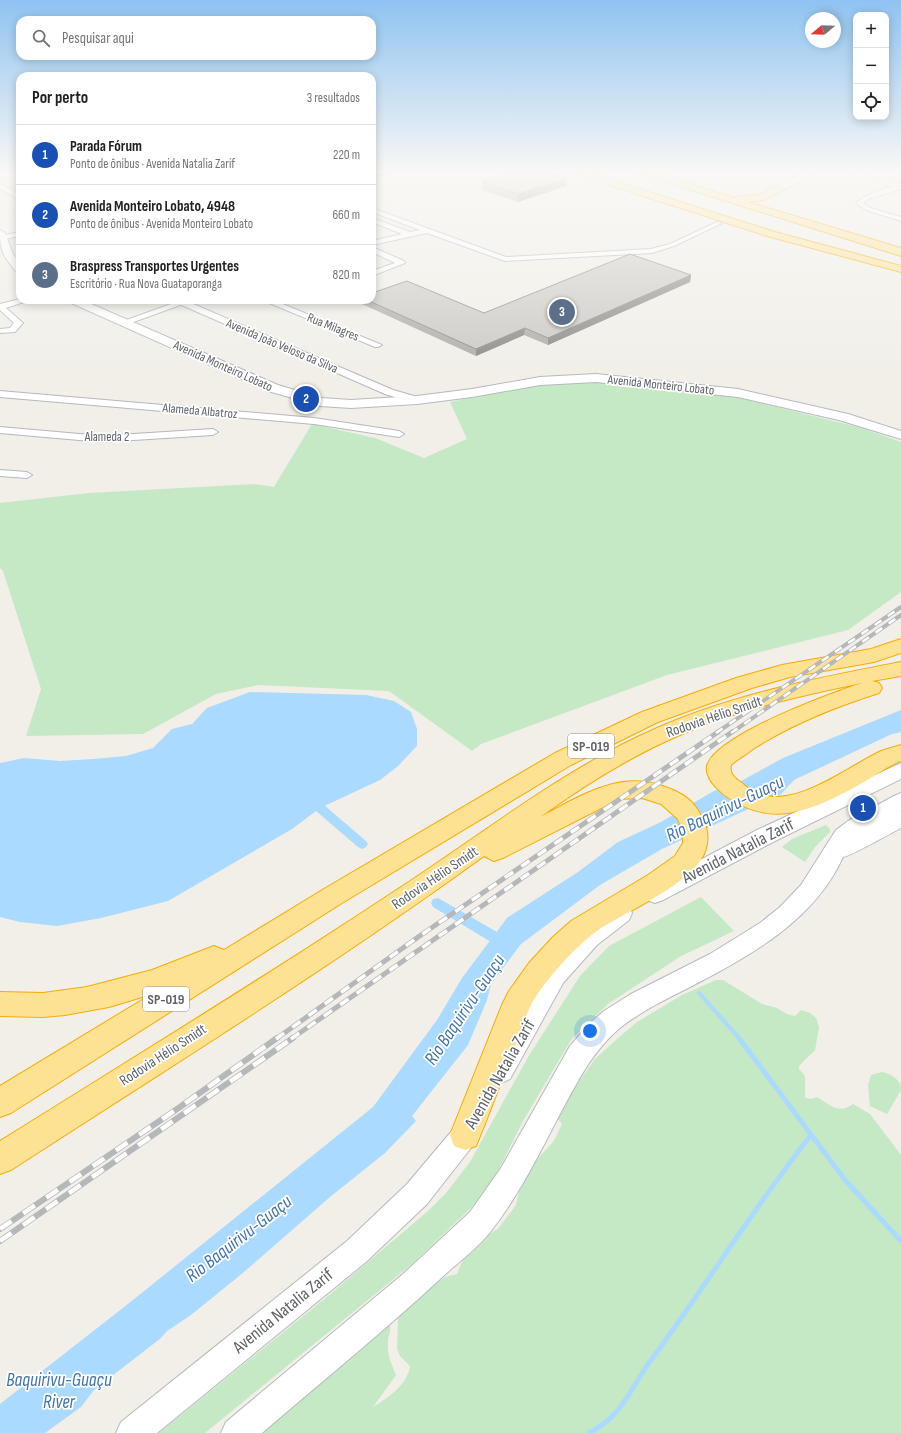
<!DOCTYPE html>
<html lang="pt">
<meta charset="utf-8">
<style>
:root{--surface:#fff;--page:#f6f6f6;--text:#202124;--muted:#757577;--line:#e0e0e0;--accent:#b45309}
body{margin:0;font-family:"Sofia Sans Condensed",sans-serif;background:var(--page);color:var(--text)}
.controls{position:absolute;right:12px;top:12px;display:grid;overflow:hidden;border-radius:8px;box-shadow:0 2px 10px #0003}
.controls button{width:36px;height:36px;display:grid;place-items:center;padding:0;border:0;border-bottom:1px solid var(--line);background:var(--surface);color:var(--text);font:20px sans-serif}
.compass{position:absolute;left:805px;top:12px;width:36px;height:36px;border-radius:50%;background:var(--surface);box-shadow:0 2px 10px #0003;rotate:251deg}
.you{position:absolute;left:590px;top:1031px;width:14px;height:14px;margin:-10px;border:3px solid #fff;border-radius:50%;background:#1a73e8;box-shadow:0 0 0 6px #1a73e833}
.badge{display:grid;place-items:center;width:26px;height:26px;border-radius:50%;background:var(--accent);color:#fff;font-size:13px;font-weight:700}
.pin{position:absolute;translate:-50% -50%;border:2px solid #fff;box-shadow:0 1px 4px #0006}
.list{margin:0;padding:0;list-style:none}
h2{display:flex;justify-content:space-between;align-items:center;height:52px;margin:0;padding:0 16px;font-size:17px}
h2 small{font-size:13px;font-weight:400;color:var(--muted)}
.list li{display:grid;grid-template-columns:26px 1fr auto;gap:12px;align-items:center;box-sizing:border-box;height:60px;padding:0 16px;border-top:1px solid var(--line)}
.list b{display:block;font-size:15px;white-space:nowrap}
.list p{margin:0;font-size:13px;white-space:nowrap;color:var(--muted)}
.list em{font-size:13px;font-style:normal;color:var(--muted)}
.icon{flex:none;width:22px;height:22px;fill:none;stroke:currentColor;stroke-width:2;stroke-linecap:round;stroke-linejoin:round}
.map{position:relative;flex:none;width:901px;height:1433px;overflow:hidden}
.search{position:absolute;background:var(--surface);box-shadow:0 2px 10px #0003;left:16px;top:16px;width:360px;height:44px;display:flex;align-items:center;gap:10px;box-sizing:border-box;padding:0 14px;border-radius:12px;color:var(--muted);font-size:15px}
.panel{position:absolute;background:var(--surface);box-shadow:0 2px 10px #0003;left:16px;top:72px;width:360px;height:232px;border-radius:12px}
.map>svg:first-child{display:block}
.green{fill:#c5e8c5}
.water{fill:#aadaff}
.lines{fill:none;stroke-linecap:round;stroke-linejoin:round}
.stream-far1{stroke:#aadaff;stroke-width:4}
.stream{stroke:#aadaff;stroke-width:5}
.canal{fill:#aadaff;fill-rule:evenodd}
.minor-casing{stroke:#b5b8bc;stroke-width:2}
.tertiary-casing{stroke:#b5b8bc;stroke-width:2}
.secondary-casing{stroke:#b6babf;stroke-width:2}
.motorway-casing{stroke:#f9ab00;stroke-width:2}
.minor{fill:#fff;fill-rule:evenodd}
.tertiary{fill:#fff;fill-rule:evenodd}
.secondary{fill:#fff;fill-rule:evenodd}
.motorway{fill:#fde293;fill-rule:evenodd}
.rail-far2-casing{stroke:#b6b7b8;stroke-width:4}
.rail-far1-casing{stroke:#b6b7b8;stroke-width:5}
.rail-casing{stroke:#b6b7b8;stroke-width:6}
.rail-far2{stroke:#fff;stroke-width:2.5;stroke-dasharray:8;stroke-linecap:butt}
.rail-far1{stroke:#fff;stroke-width:3.5;stroke-dasharray:10;stroke-linecap:butt}
.rail{stroke:#fff;stroke-width:4.5;stroke-dasharray:14;stroke-linecap:butt}
.wall{fill:#afaea9}
.shaded-wall{fill:#8f8d8a}
.building{fill:#cccac5;stroke:#8f8d8a}
.labels{text-anchor:middle;dominant-baseline:central;stroke-width:3.5;stroke-linejoin:round;paint-order:stroke}
.far-street-label{font-size:13px;fill:#5f6368;stroke:#fff}
.shield{fill:#fff;stroke:#8f9295;stroke-width:1}
.shield-label{font-size:14px;font-weight:bold;fill:#5f6368}
.street-label{font-size:15px;fill:#5f6368;stroke:#fff}
.near-street-label{font-size:18px;fill:#5f6368;stroke:#fff}
.near-water-label{font-size:19px;font-style:italic;fill:#4174aa;stroke:#fff}
</style>
<div class="map">
<svg width="901" height="1433" viewBox="0 0 901 1433">
<rect width="100%" height="100%" fill="#f1efe8"/>
<path class="green" d="M597 382 731 396 862 428 901 442V592L848 630 667 675 481 744 472 751 389 691 258 685 216 694 143 734 26 736 41 689 3 571 0 568V503L89 493 255 484 274 487 312 424 375 438 424 458 467 439 450 402 543 383Z
M826 825 830 829V832L815 847 805 862 782 847 792 839Z
M701 897 734 931 681 956 608 1004 571 1040 523 1121 495 1177 474 1205 412 1264 205 1433H159L328 1296 428 1211 446 1193 470 1162 528 1057 580 976 609 946Z
M716 980H723L762 1004 777 1008 787 1014 795 1016 801 1010 810 1013 816 1018 819 1027 815 1050 799 1066V1069L805 1076V1098L811 1099 817 1097C831 1105 838 1115 853 1104L870 1114 901 1155V1433H261L368 1343 379 1328 387 1323 390 1325C391 1332 388 1335 388 1341 387 1356 391 1362 396 1375L373 1407C388 1398 408 1384 410 1366L400 1356 397 1349 398 1318 403 1311 427 1290 445 1277 457 1274 465 1255 478 1241 498 1229 516 1205 521 1184 531 1166 554 1141 562 1124 556 1117 560 1109 565 1105 568 1097 595 1059 617 1039 637 1022 682 995Z
M882 1072C891 1074 901 1079 901 1090L887 1114 870 1106 868 1085 871 1075Z"/>
<path class="water" d="M250 692 366 695 394 701 411 712 417 729V746L398 766 380 780 320 808 292 829 168 901 101 918 57 926 20 922 0 917V763L24 758 60 761 93 759 126 756 153 748 172 729 192 724 207 708Z
M901 710V732L892 734 794 780 781 794 662 849 600 885 521 944 491 984 487 1000 468 1045 412 1116 416 1121 385 1153 330 1197 244 1272 191 1315 167 1331 161 1338 94 1390 81 1407 45 1433H0V1404L133 1300 373 1107 437 1020 462 978 507 918 578 872 618 842 661 822 712 792 743 780 783 758Z"/>
<g class="lines">
<path class="stream-far1" d="M699 993 740 1039"/>
<path class="stream" d="M739 1038 845 1180 901 1241
M589 1433C595 1429 602 1426 607 1421 626 1405 636 1380 651 1360 706 1286 754 1207 811 1135"/>
<path class="canal" d="M320 804 324 805 366 841 368 844 366 847 362 849 358 847 316 811 314 808 316 805Z
M438 898 511 940 513 944 511 948 506 950 501 948 433 907 431 903 433 899Z"/>
<g class="minor-casing">
<path id="minor" d="M849 173H860L897 184 901 183V189L868 199 863 203 870 208 901 217V221L866 210 856 203 864 197 891 186Z
M372 208 506 257 651 249 670 244 717 222 722 223 674 246 652 253 505 261 427 233 372 245V241L402 234 372 222V218L410 232 420 230 372 212Z
M20 232V236L0 240V236Z
M372 247 404 261 405 263 372 276V271L395 263 372 252Z
M20 299 30 300 6 308 23 323 15 332 0 333V329L10 328 14 323 0 310V304Z
M182 300H194L128 324 121 322Z
M262 300H273L382 345 378 347H375Z
M0 391 314 418 399 431 404 434 399 437 314 424 0 397Z
M0 427 102 436 213 429 218 432 213 435 102 442 0 433Z
M0 470 27 472 32 475 27 478 0 476Z"/>
</g>
<g class="tertiary-casing">
<path id="tertiary" d="M805 173H816L782 190H779L775 188Z
M0 184 20 194V200L0 189Z
M170 300H184L393 390 421 398 423 400 417 404 385 394Z"/>
</g>
<g class="secondary-casing">
<path id="secondary" d="M0 230 5 233 13 254 20 263V273C15 272 14 269 11 265 1 253 0 245 0 230Z
M67 300H82L278 385 321 398 351 400 417 396 472 389 540 377 596 374 738 389 848 414 901 431V439L839 420 738 397 596 382 540 385 472 397 417 404 351 408 320 406 268 391 69 302Z
M901 763V779L773 842 663 900 655 903 647 900 644 894 647 888 757 830Z
M901 793V811L899 812 901 811V828C891 833 849 857 843 857 814 921 750 956 690 987 666 999 642 1011 621 1027 593 1050 578 1081 561 1112 540 1152 520 1194 491 1231 477 1249 456 1264 439 1280 382 1333 321 1382 262 1433H221L226 1422 403 1274 470 1212 501 1168 570 1046 589 1024 604 1011 631 994 710 954 760 923 780 907 801 885 836 830 848 821 894 796Z
M621 904 629 906 632 913 629 920 597 945 563 983 510 1079 501 1083 492 1079 488 1071 492 1063 547 969 581 931 613 906Z
M470 1113 479 1117 483 1126 474 1144 427 1204 367 1261 157 1433H116L121 1422 347 1241 407 1184 456 1126 461 1117Z"/>
</g>
<g class="motorway-casing">
<path id="motorway" d="M572 173H589L775 232 901 266V272L767 236Z
M637 173H654L735 198C742 194 751 197 758 195 767 193 773 183 783 186L784 188 783 190 765 200 748 202 901 248V256Z
M901 639V653L874 662 790 677 752 688 658 722 571 765 342 903 11 1113 0 1117V1086L152 994 109 1007 65 1015 43 1017 0 1016V992L43 993 87 987 152 970 214 946 224 950 324 889 555 753 642 712 736 678 782 665 871 649Z
M901 662V676L872 681 879 683 882 688 879 693C835 707 792 724 753 749 746 755 737 759 731 765 729 775 736 779 743 784 747 787 751 791 756 793 795 810 847 767 881 751 887 749 894 747 901 745V761C890 765 879 773 869 779 845 793 817 809 788 813 765 816 744 809 726 796 718 790 705 778 707 766 715 735 832 693 862 683 798 696 733 711 673 738 626 759 582 787 540 817 581 796 621 768 668 788 679 792 691 799 697 809 707 824 711 837 704 854 692 883 628 911 601 928 588 937 576 948 565 960 552 974 537 992 529 1009 525 1018 522 1028 518 1038 504 1074 491 1110 476 1146L465 1150 454 1146 450 1135 502 1005 509 991 529 963 553 937 571 921 648 875 675 856 683 843V832L678 819 661 804 642 798 619 799 503 858 494 861 484 856C331 967 170 1067 11 1170L0 1174V1141C133 1058 267 976 398 889 483 834 563 769 657 728 734 694 818 678 901 662Z"/>
</g>
<use href="#minor" class="minor"/>
<use href="#tertiary" class="tertiary"/>
<use href="#secondary" class="secondary"/>
<use href="#motorway" class="motorway"/>
<g class="rail-far2-casing">
<path id="rail-far2" d="M716 733 901 607
M731 733 901 615"/>
</g>
<g class="rail-far1-casing">
<path id="rail-far1" d="M276 1039 421 935 718 732
M291 1039 732 732"/>
</g>
<g class="rail-casing">
<path id="rail" d="M0 1229 180 1107 277 1038
M0 1241 293 1038"/>
</g>
<use href="#rail-far2" class="rail-far2"/>
<use href="#rail-far1" class="rail-far1"/>
<use href="#rail" class="rail"/>
</g>
<path class="wall" d="M567 178 566 186 518 202 482 190V182Z
M691 275 690 282 548 345 524 335 476 356 362 304 361 300H372L484 313Z"/>
<path class="shaded-wall" d="M372 173H392L372 179Z
M567 178 566 186 518 202V194Z
M691 275 690 282 548 345V338Z
M525 328 524 335 476 356V349Z"/>
<path class="building" d="M509 173H552L567 178 518 194 482 182Z
M630 254 691 275 548 338 525 328 476 349 367 300H372V293L407 281 484 313Z"/>
<linearGradient id="sky" x2="0" y2="1"><stop stop-color="#8fc3f1"/><stop offset="0.46" stop-color="#f9f8f5"/><stop offset="1" stop-color="#f9f8f5" stop-opacity="0"/></linearGradient>
<rect width="901" height="374" fill="url(#sky)"/>
<g class="labels">
<g class="far-street-label">
<text transform="translate(333 327) rotate(22)">Rua Milagres</text>
<text transform="translate(282 346) rotate(23)">Avenida João Veloso da Silva</text>
<text transform="translate(223 366) rotate(24)">Avenida Monteiro Lobato</text>
<text transform="translate(661 385) rotate(6)">Avenida Monteiro Lobato</text>
<text transform="translate(200 411) rotate(5)">Alameda Albatroz</text>
<text x="107" y="437">Alameda 2</text>
</g>
<g class="shield">
<rect x="568" y="734" width="46" height="24" rx="3"/>
<rect x="143" y="987" width="46" height="24" rx="3"/>
</g>
<g class="shield-label">
<text x="591" y="746">SP-019</text>
<text x="166" y="999">SP-019</text>
</g>
<g class="street-label">
<text transform="translate(714 717) rotate(-19)">Rodovia Hélio Smidt</text>
<text transform="translate(435 878) rotate(-34)">Rodovia Hélio Smidt</text>
<text transform="translate(163 1055) rotate(-33)">Rodovia Hélio Smidt</text>
</g>
<g class="near-street-label">
<text transform="translate(738 851) rotate(-27)">Avenida Natalia Zarif</text>
<text transform="translate(500 1074) rotate(-60)">Avenida Natalia Zarif</text>
<text transform="translate(283 1311) rotate(-39)">Avenida Natalia Zarif</text>
</g>
<g class="near-water-label">
<text transform="translate(725 809) rotate(-26)">Rio Baquirivu-Guaçu</text>
<text transform="translate(465 1010) rotate(-56)">Rio Baquirivu-Guaçu</text>
<text transform="translate(239 1239) rotate(-38)">Rio Baquirivu-Guaçu</text>
<text x="59" y="1380">Baquirivu-Guaçu<tspan x="59" dy="22">River</tspan></text>
</g>
</g>
</svg>
<div class="controls">
<button>+</button>
<button>−</button>
<button><svg class="icon" aria-label="locate" viewBox="0 0 24 24"><circle cx="12" cy="12" r="6"/><path d="M12 2v4M12 18v4M2 12h4M18 12h4"/></svg></button>
</div>
<svg class="compass" viewBox="-18 -18 36 36"><path d="M0-13l5 13h-10z" fill="#e53935"/><path d="M0 13l5-13h-10z" fill="#757577"/></svg>
<div class="you"></div>
<div class="pin badge" style="left:863px;top:808px;background:#1a4fb4">1</div>
<div class="pin badge" style="left:306px;top:399px;background:#1a4fb4">2</div>
<div class="pin badge" style="left:562px;top:312px;background:#5c6f8a">3</div>
<div class="search"><svg class="icon" aria-label="search" viewBox="0 0 24 24"><circle cx="10" cy="10" r="6"/><path d="M15 15l6 6"/></svg>Pesquisar aqui</div>
<section class="panel">
<h2>Por perto<small>3 resultados</small></h2>
<ul class="list">
<li><span class="badge" style="background:#1a4fb4">1</span><div><b>Parada Fórum</b><p>Ponto de ônibus · Avenida Natalia Zarif</p></div><em>220 m</em></li>
<li><span class="badge" style="background:#1a4fb4">2</span><div><b>Avenida Monteiro Lobato, 4948</b><p>Ponto de ônibus · Avenida Monteiro Lobato</p></div><em>660 m</em></li>
<li><span class="badge" style="background:#5c6f8a">3</span><div><b>Braspress Transportes Urgentes</b><p>Escritório · Rua Nova Guataporanga</p></div><em>820 m</em></li>
</ul>
</section>
</div>
